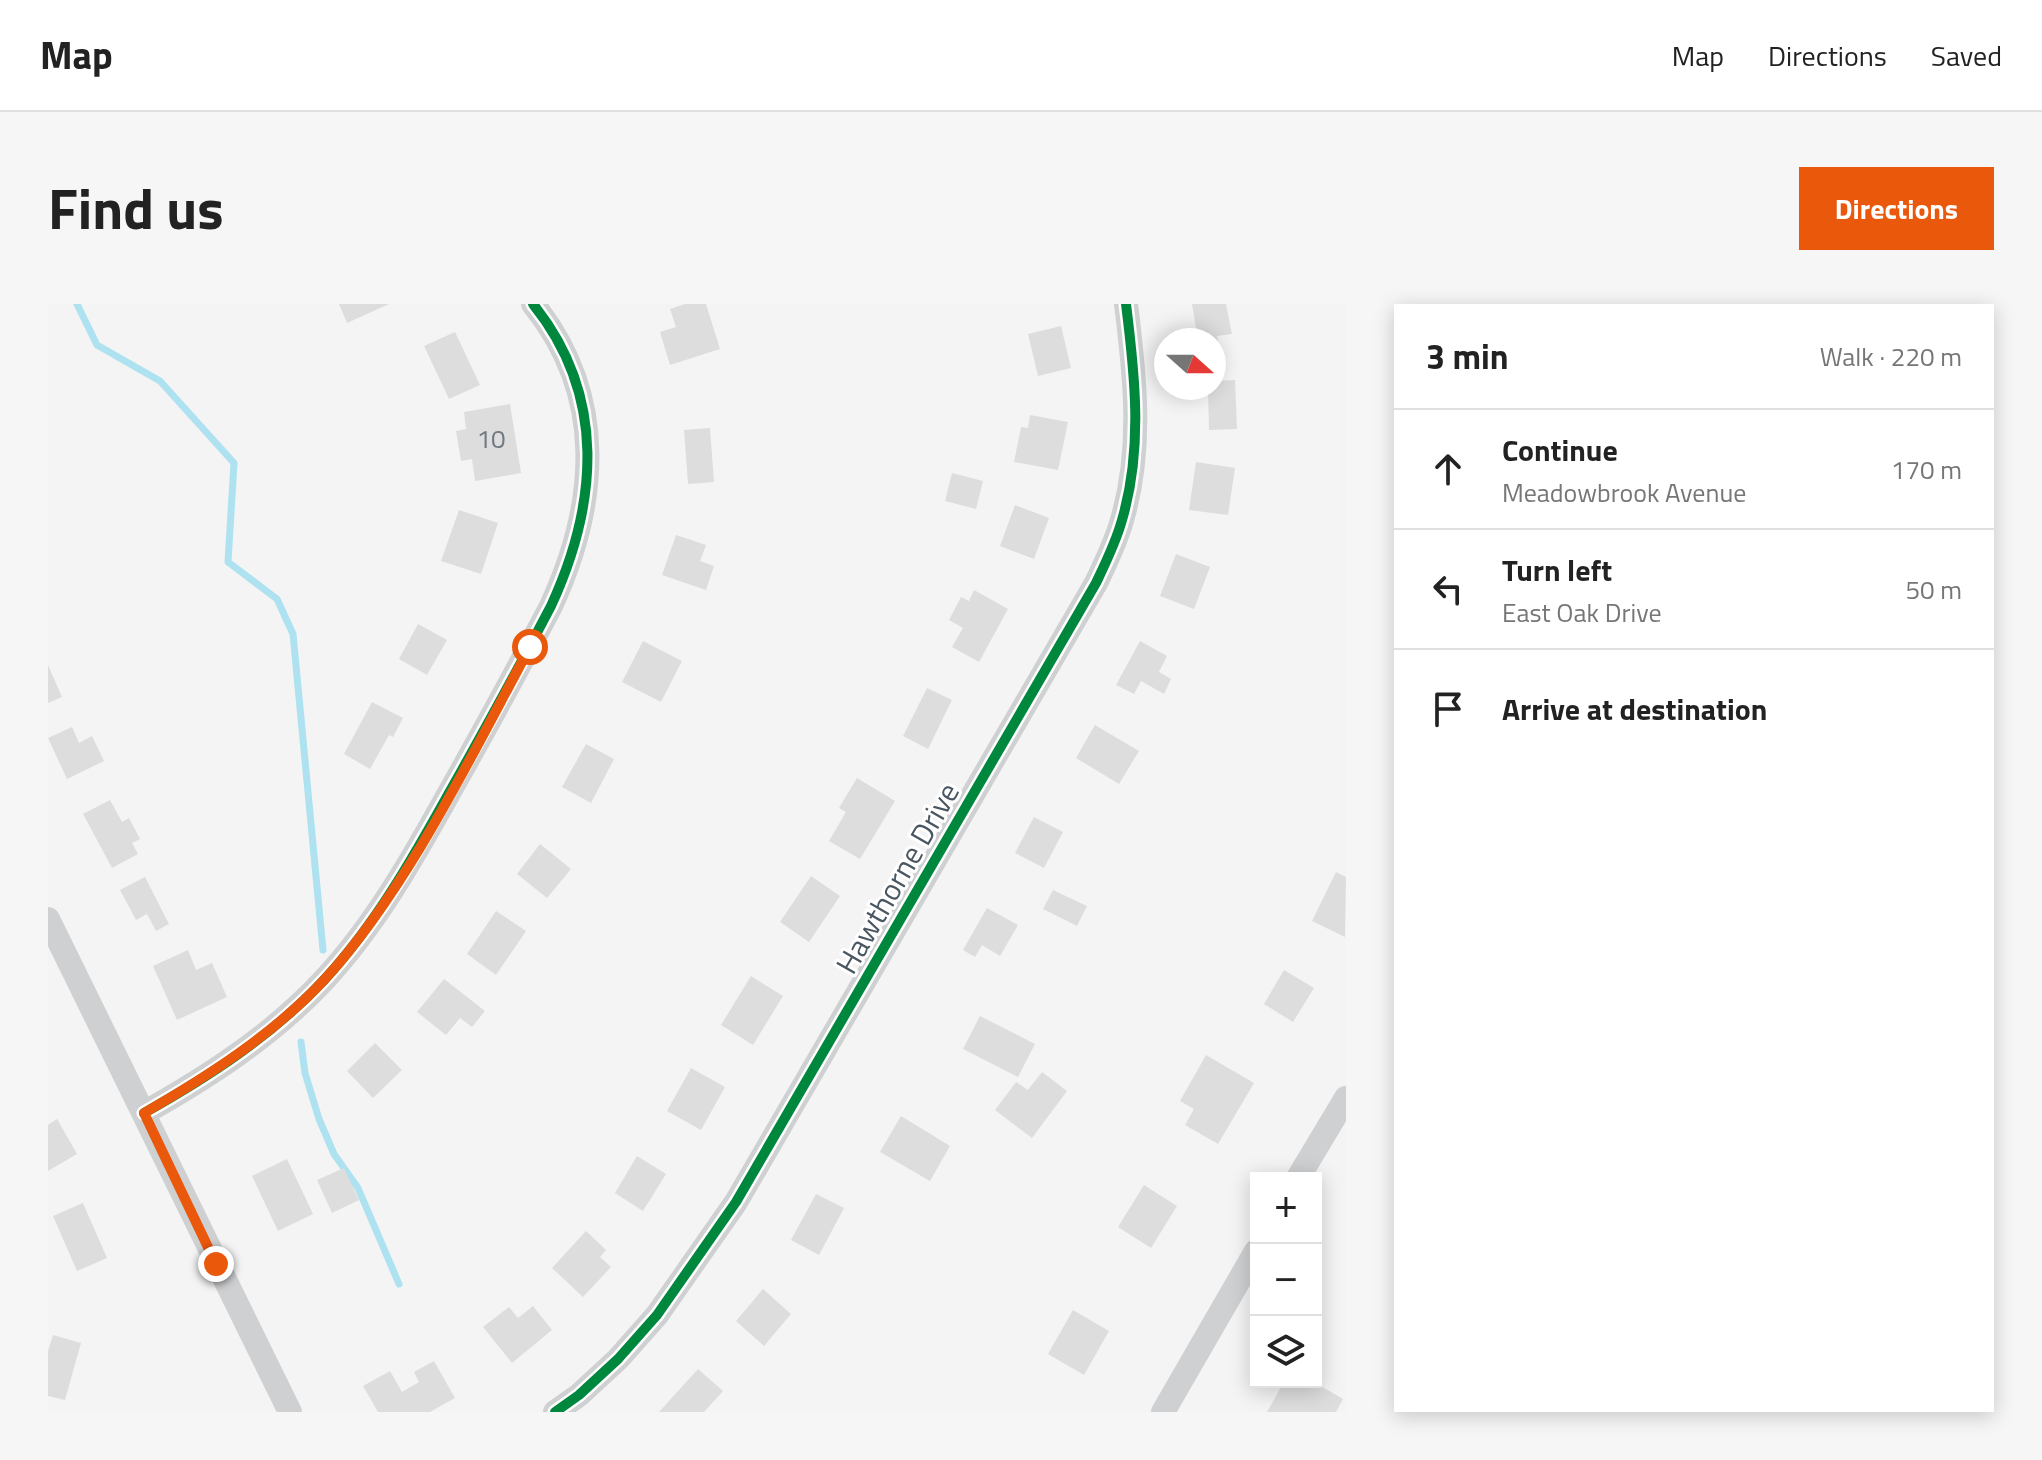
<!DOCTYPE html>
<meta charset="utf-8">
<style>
:root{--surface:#fff;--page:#f6f6f6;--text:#222;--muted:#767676;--line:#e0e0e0;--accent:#ea580c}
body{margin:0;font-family:"Titillium Web",sans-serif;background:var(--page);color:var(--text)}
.controls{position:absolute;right:24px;bottom:24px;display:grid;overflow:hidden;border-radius:0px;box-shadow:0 4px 20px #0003}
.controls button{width:72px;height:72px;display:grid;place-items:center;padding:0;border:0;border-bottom:2px solid var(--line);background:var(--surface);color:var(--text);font:40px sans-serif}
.compass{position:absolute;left:1106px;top:24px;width:72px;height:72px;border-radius:50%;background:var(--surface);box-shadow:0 4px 20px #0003;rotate:111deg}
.stop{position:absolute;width:24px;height:24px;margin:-18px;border:6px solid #ea580c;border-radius:50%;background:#fff}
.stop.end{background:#ea580c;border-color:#fff;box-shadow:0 2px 8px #0008}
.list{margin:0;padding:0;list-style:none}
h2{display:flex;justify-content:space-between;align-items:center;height:104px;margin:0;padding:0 32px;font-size:34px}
h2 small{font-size:26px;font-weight:400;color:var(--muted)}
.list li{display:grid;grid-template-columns:52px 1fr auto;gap:24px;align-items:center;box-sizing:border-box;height:120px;padding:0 32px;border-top:2px solid var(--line)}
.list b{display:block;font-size:30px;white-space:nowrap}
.list p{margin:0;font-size:26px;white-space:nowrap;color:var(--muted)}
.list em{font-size:26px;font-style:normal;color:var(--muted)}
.icon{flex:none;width:44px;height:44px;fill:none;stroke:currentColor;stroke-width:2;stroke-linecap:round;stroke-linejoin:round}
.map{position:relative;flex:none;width:1298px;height:1108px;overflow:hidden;border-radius:0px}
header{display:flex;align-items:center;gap:48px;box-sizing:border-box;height:112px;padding:0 40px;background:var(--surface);border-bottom:2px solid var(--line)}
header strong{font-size:38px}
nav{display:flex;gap:44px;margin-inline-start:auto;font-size:28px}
.intro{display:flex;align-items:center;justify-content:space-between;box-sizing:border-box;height:192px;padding:0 48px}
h1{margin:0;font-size:56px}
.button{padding:20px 36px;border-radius:0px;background:var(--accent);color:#fff;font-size:28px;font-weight:700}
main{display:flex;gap:48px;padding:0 48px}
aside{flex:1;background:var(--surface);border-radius:0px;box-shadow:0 4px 20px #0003}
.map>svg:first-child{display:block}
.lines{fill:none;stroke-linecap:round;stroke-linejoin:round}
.stream{stroke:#aee2f0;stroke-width:7}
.building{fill:#ddddde}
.minor{stroke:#ced0d2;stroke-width:24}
.cycleway-casing{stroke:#fff;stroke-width:15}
.cycleway{stroke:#00873e;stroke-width:10}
.route{stroke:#ea580c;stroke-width:10}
.labels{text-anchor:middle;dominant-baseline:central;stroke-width:6;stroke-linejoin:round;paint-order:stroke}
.number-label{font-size:26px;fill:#707881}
.street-label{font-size:30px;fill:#4a5661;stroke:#fff}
</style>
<header>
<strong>Map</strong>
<nav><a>Map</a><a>Directions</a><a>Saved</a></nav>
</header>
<div class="intro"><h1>Find us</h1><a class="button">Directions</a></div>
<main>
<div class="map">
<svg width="1298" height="1108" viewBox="0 0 1298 1108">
<rect width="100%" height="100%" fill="#f4f4f4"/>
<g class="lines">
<path class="stream" d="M29 0 49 41 112 77 186 159 180 258 229 295 245 330 275 646
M253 738 257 769 271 815 286 850 310 884 351 980"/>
</g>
<path class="building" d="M291 0H341L299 19Z
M637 0H658L672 45 622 61 612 28 628 23 622 5Z
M1144 0H1178L1184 30 1169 32 1171 43 1166 44V36H1150Z
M1013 22 1023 64 990 72 980 30Z
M407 28 432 81 401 95 376 42Z
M1187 76 1189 125 1161 126 1160 84H1166V77Z
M462 100 473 169 427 177 424 155 413 157 408 127 418 125 416 108Z
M982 111 1020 118 1010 166 966 158 973 123 980 124Z
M662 124 666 178 640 180 636 126Z
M1148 158 1187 164 1180 211 1141 206Z
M904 169 935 177 928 205 897 197Z
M967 201 1001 214 986 255 952 242Z
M411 206 450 219 433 270 393 257Z
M628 231 658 241 652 257 666 262 658 286 614 271Z
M1128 250 1162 263 1146 305 1112 292Z
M926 286 960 305 931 358 904 343 915 324 901 316 913 293 921 297Z
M370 320 399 336 379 371 351 355Z
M595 337 634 357 613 398 574 378Z
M1092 337 1119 352 1111 368 1123 375 1116 390 1093 377 1086 390 1068 381Z
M0 361 14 393 0 399Z
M879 384 904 396 880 445 855 432Z
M324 398 355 414 345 433 341 431 322 465 296 450Z
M1047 421 1091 447 1071 480 1028 454Z
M24 423 31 439 44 432 56 457 19 475 0 434Z
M538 440 566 455 543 499 514 483Z
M809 474 847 497 812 555 781 537 798 508 791 504Z
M62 496 74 518 81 514 92 535 84 539 90 550 64 564 35 510Z
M986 513 1015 528 996 564 967 549Z
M492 540 523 565 499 594 469 570Z
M1288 568 1298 573 1297 633 1264 617Z
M763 572 792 592 761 638 732 618Z
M97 573 121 620 108 627 99 610 88 616 72 586Z
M1005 586 1039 602 1029 622 995 605Z
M939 604 970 621 952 652 934 641 927 653 915 646Z
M448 607 478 627 448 671 419 650Z
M140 646 148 666 164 659 179 693 129 716 105 662Z
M1236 666 1266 684 1245 718 1216 700Z
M703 672 735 692 705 741 673 721Z
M396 675 437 707 424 723 412 714 398 731 369 708Z
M932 712 987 740 970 773 915 745Z
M327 739 354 766 325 794 299 767Z
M1158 751 1206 779 1170 840 1137 821 1146 805 1132 797Z
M643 764 677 783 653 826 619 807Z
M994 768 1019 787 984 834 947 806 968 778 980 786Z
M853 812 902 842 882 877 832 848Z
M9 815 29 850 0 867V821Z
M589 852 618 870 595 907 567 889Z
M239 855 265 910 230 927 204 872Z
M296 864 311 896 284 909 269 876Z
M1096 881 1129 902 1103 944 1070 923Z
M768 890 796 904 771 951 743 936Z
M35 899 59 954 29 967 5 912Z
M538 927 558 946 552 953 563 963 535 993 504 964Z
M715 985 743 1010 716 1042 688 1017Z
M485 1002 504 1026 464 1059 435 1023 461 1003 470 1014Z
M1025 1006 1061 1027 1036 1071 1000 1050Z
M5 1031 33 1039 17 1096 0 1092V1047Z
M386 1057 407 1094 382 1108H330L315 1082 342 1067 354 1088 371 1078 366 1068Z
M650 1065 675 1087 656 1108H611Z
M1236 1078H1266L1295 1095 1288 1108H1219Z"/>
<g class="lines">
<path class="minor" d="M0 615 242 1108
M96 809C160 773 225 731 276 676 327 621 365 554 401 489 436 427 470 365 503 302 550 200 559 92 485 0
M1250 874 1298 794
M507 1108 531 1091 570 1055 609 1011 688 898 1048 279C1058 258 1068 238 1074 216 1095 145 1087 72 1078 0
M1115 1108 1208 947"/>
<g class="cycleway-casing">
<path id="cycleway" d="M96 809C160 773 225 731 276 676 327 621 365 554 401 489 436 427 470 365 503 302 550 200 559 92 485 0
M507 1108 531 1091 570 1055 609 1011 688 898 1048 279C1058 258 1068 238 1074 216 1095 145 1087 72 1078 0"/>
</g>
<use href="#cycleway" class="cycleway"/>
</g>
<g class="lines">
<path class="route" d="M168 960 96 809C160 772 226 730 277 675 360 584 423 452 482 343"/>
</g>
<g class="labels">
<g class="number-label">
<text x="443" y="134">10</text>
</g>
<g class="street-label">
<text transform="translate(849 574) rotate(-60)">Hawthorne Drive</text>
</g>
</g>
</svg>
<div class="controls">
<button>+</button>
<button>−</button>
<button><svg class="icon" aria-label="layers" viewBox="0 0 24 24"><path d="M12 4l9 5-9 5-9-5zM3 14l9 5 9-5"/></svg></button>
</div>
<svg class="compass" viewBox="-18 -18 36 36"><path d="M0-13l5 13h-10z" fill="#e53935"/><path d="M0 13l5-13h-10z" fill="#767676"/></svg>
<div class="stop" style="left:482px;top:343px"></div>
<div class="stop end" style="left:168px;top:960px"></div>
</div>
<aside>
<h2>3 min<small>Walk · 220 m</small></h2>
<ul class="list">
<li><svg class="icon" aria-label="ahead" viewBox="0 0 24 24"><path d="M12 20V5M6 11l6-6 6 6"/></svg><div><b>Continue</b><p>Meadowbrook Avenue</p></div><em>170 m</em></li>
<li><svg class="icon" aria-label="left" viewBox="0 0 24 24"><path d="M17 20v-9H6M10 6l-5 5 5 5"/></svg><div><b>Turn left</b><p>East Oak Drive</p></div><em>50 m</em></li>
<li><svg class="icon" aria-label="arrive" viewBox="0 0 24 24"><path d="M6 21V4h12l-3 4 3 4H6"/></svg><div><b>Arrive at destination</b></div></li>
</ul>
</aside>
</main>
